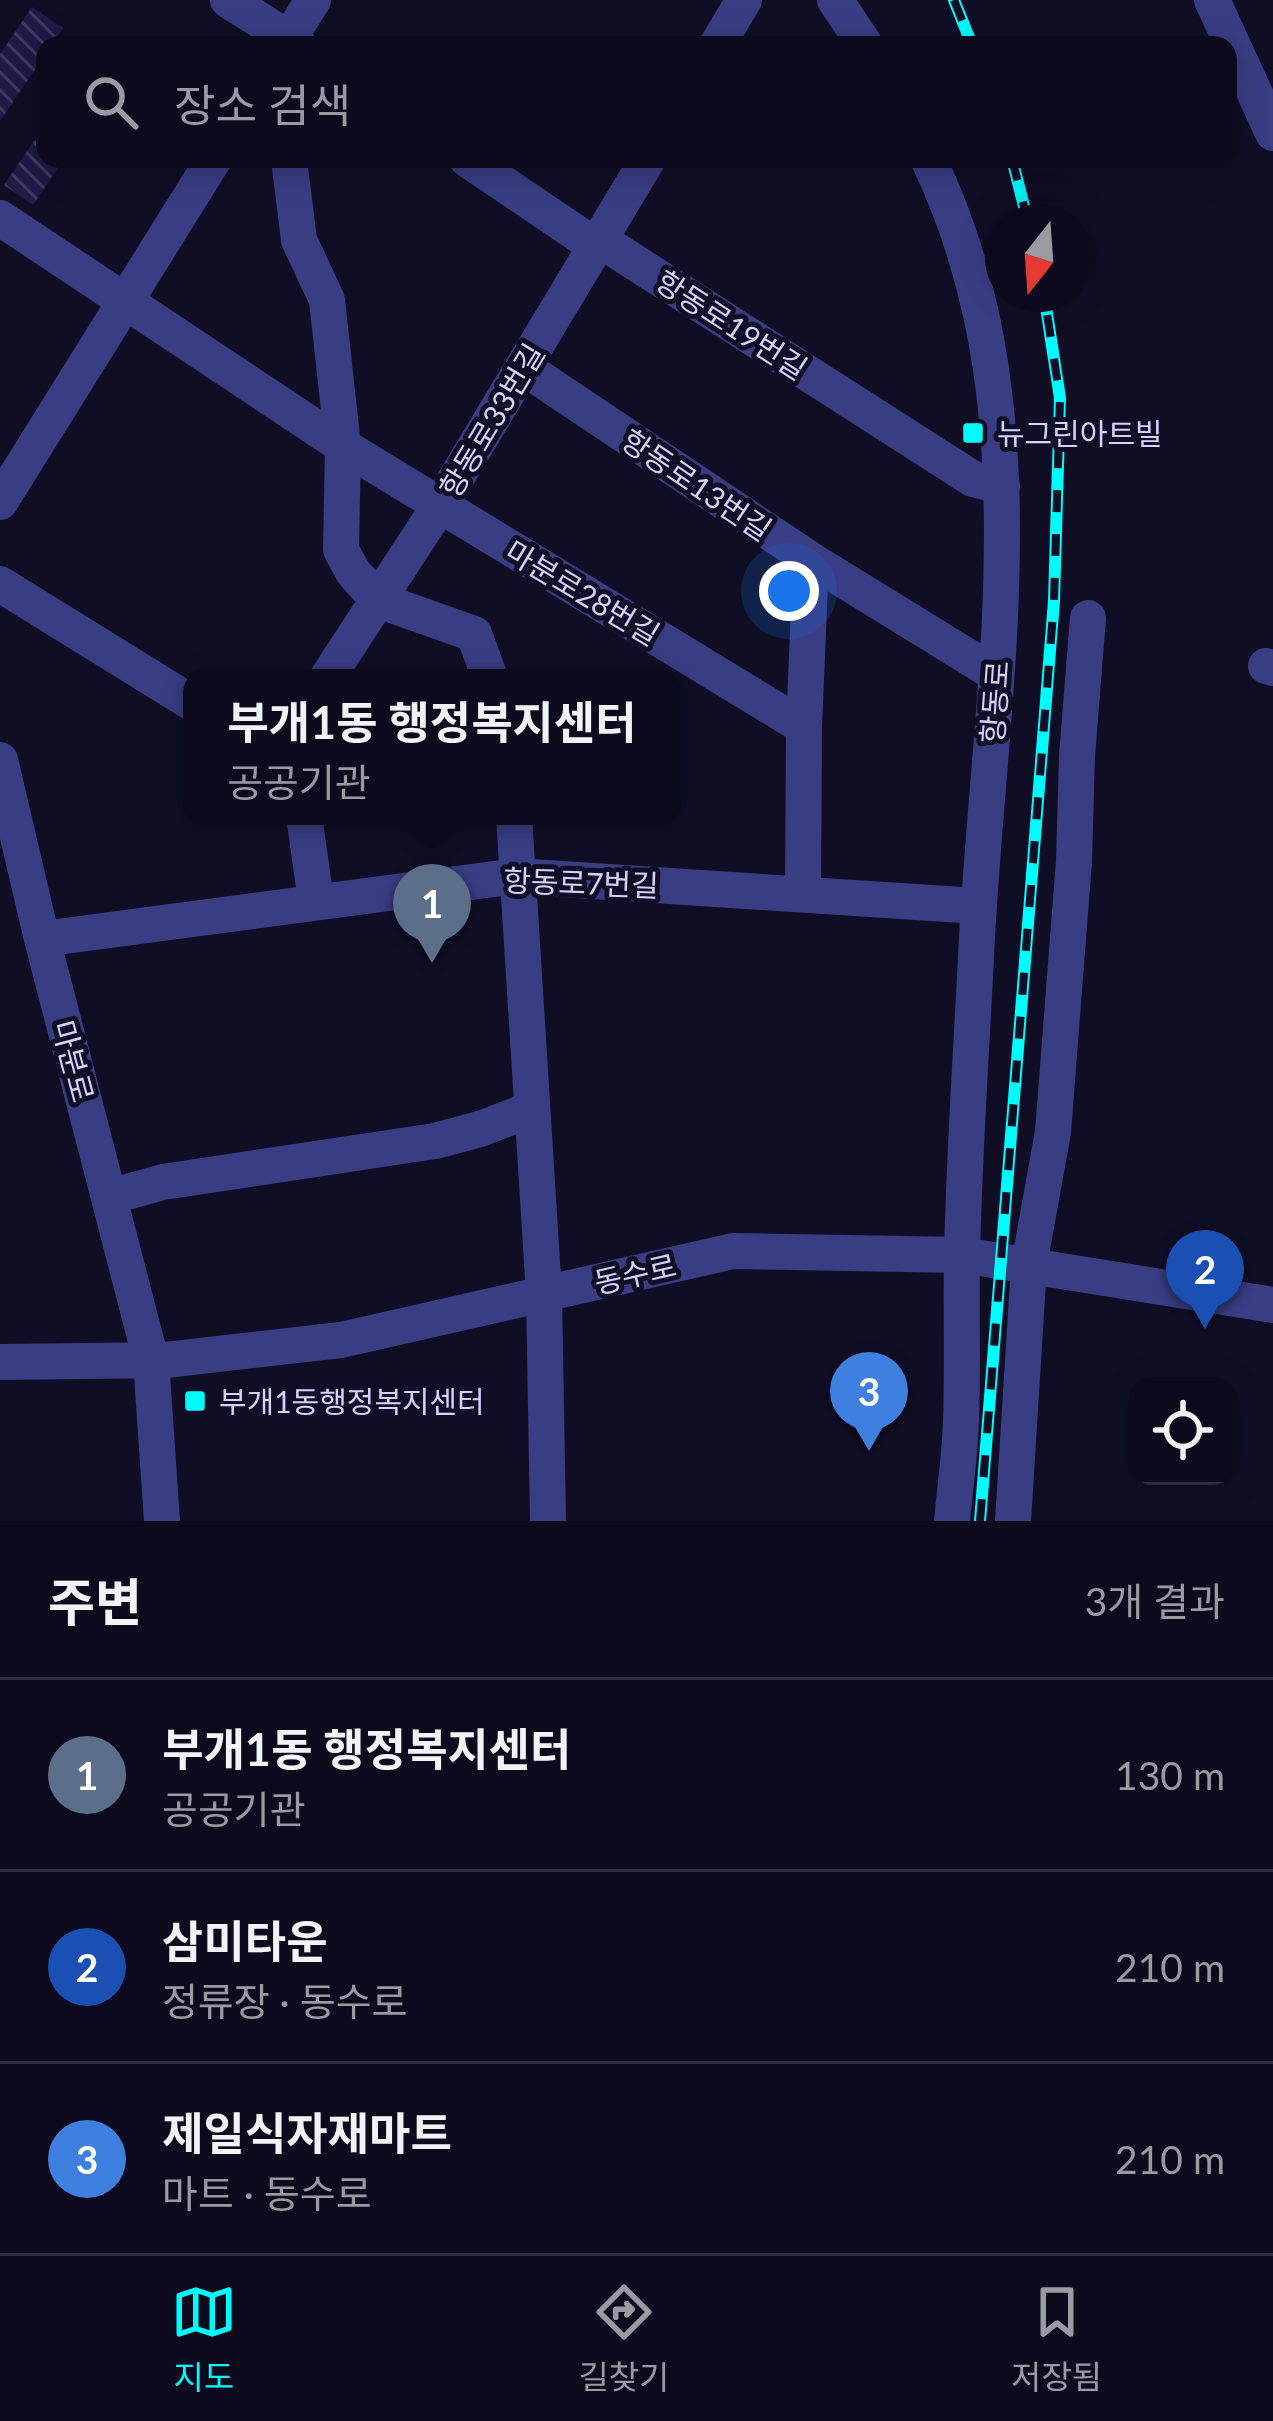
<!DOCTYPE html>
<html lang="ko">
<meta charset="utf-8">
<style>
:root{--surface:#0c0a1c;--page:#1a1829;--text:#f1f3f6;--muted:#9a9aa3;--line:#2c2b3b;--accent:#00fbfd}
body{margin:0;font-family:Lato,"Noto Sans KR",sans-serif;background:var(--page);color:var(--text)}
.controls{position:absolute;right:36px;bottom:36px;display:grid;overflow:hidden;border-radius:24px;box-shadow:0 6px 30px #0003}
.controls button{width:108px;height:108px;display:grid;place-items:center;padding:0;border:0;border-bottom:3px solid var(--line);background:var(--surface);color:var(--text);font:60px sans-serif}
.compass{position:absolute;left:985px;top:204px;width:108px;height:108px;border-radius:50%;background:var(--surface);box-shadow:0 6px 30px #0003;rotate:197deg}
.you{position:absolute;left:789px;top:591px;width:42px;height:42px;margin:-30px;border:9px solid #fff;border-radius:50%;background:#1a73e8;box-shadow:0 0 0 18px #1a73e833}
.badge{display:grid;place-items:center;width:78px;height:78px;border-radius:50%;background:var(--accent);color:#fff;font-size:39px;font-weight:700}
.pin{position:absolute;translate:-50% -99px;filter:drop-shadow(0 3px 6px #0008)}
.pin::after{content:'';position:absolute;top:63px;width:42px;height:36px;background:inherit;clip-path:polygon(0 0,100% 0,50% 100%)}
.popup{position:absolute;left:183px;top:669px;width:498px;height:156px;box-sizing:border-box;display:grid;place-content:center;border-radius:24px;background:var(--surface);filter:drop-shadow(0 3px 9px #0005);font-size:39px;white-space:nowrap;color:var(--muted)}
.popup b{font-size:45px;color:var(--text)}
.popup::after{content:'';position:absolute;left:50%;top:100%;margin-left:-24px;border:24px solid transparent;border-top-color:var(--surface)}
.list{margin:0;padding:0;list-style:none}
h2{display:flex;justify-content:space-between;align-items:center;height:156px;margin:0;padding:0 48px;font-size:51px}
h2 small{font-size:39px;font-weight:400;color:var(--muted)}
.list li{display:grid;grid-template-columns:78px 1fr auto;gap:36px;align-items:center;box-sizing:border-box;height:192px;padding:0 48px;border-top:3px solid var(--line)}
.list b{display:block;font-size:45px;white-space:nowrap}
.list p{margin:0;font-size:39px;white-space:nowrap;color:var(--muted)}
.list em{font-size:39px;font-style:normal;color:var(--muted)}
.icon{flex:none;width:66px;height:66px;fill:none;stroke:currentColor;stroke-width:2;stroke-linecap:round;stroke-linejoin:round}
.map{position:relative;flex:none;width:1273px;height:1521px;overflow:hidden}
.search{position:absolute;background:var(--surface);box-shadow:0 6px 30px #0003;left:36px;right:36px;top:36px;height:132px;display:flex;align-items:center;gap:30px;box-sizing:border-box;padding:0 42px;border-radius:24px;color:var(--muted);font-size:45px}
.sheet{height:732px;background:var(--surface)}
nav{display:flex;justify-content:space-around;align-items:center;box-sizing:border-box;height:168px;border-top:3px solid var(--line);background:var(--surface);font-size:33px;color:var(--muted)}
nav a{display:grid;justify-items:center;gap:6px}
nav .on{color:var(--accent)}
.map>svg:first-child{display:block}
.building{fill:url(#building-back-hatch)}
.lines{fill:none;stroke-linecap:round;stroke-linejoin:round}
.minor{stroke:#393d84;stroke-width:36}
.rail-casing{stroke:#00fbfd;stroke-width:12}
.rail{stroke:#100e25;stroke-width:8;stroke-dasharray:22;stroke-linecap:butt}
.poi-dot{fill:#00fbfd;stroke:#100e25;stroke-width:4.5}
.labels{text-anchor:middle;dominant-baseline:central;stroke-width:10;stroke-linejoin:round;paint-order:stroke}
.street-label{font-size:30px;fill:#d3d2ff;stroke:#100e25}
.poi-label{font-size:30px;fill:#d3d2ff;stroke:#100e25;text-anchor:start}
</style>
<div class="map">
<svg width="1273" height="1521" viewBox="0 0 1273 1521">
<defs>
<pattern id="building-back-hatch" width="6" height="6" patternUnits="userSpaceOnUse" patternTransform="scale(3)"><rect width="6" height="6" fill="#1f1a46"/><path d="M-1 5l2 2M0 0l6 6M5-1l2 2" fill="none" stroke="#3f3a62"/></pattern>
</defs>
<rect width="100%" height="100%" fill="#100e25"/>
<path class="building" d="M32 7 63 28 51 45H45V55L0 121V54Z
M38 135 45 140V159H64L33 205 4 185Z"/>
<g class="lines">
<path class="minor" d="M228 0 299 45
M835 0 865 45
M1212 0 1273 133
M285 45 313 0
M717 45 744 0
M289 159 299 240 327 300 343 446 341 550 353 572 378 600 474 634 490 678
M467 159 588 241 600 240 973 479 1002 486
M928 159C1049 409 988 692 976 957 971 1057 964 1157 962 1257 961 1312 963 1367 961 1421 960 1454 955 1488 952 1521
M0 218 343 446 804 727 803 893
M523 367 811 560 996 674
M0 502 214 159
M0 584 192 703
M1266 666 1273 668
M327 678 440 505 648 159
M804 727 811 560
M0 760 42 939 151 1360 162 1521
M304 816 316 901
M514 816 544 1294 548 1521
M42 939 516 876 978 906
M109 1197 163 1182 435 1141 480 1129 532 1109
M0 1362 166 1360 341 1340 733 1251 962 1255 1273 1305
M1013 1521 1029 1265 1053 1132 1074 861 1077 756 1088 618"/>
<g class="rail-casing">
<path id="rail" d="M954 0 972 45
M1012 159 1028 222
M980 1521 1054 601 1060 398 1044 294"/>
</g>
<use href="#rail" class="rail"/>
</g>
<g class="poi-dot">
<rect x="961" y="421" width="24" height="24" rx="6"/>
<rect x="183" y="1389" width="24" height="24" rx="6"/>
</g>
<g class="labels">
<g class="street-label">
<text transform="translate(732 324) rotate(33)">항동로19번길</text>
<text transform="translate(491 420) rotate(-59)">항동로33번길</text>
<text transform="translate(697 484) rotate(34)">항동로13번길</text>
<text transform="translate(583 592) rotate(31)">마분로28번길</text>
<text transform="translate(994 702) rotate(-86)">항동로</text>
<text transform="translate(581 882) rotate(2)">항동로7번길</text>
<text transform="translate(74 1061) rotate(75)">마분로</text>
<text transform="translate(635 1273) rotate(-13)">동수로</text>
</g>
<g class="poi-label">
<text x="997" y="433">뉴그린아트빌</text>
<text x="219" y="1401">부개1동행정복지센터</text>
</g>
</g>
</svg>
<div class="controls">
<button><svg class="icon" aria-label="locate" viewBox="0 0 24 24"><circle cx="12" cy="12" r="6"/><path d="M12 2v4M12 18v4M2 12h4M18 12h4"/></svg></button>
</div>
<svg class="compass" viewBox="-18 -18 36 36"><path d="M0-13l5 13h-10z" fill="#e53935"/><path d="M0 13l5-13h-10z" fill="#9a9aa3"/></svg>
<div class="you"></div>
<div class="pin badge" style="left:432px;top:963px;background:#5c6f8a">1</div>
<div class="popup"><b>부개1동 행정복지센터</b>공공기관</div>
<div class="pin badge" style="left:1205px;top:1329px;background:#1a4fb4">2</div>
<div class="pin badge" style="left:869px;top:1451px;background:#3f7fe0">3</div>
<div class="search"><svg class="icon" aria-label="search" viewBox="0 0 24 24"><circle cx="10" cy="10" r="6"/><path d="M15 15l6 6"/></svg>장소 검색</div>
</div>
<section class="sheet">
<h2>주변<small>3개 결과</small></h2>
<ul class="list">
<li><span class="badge" style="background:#5c6f8a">1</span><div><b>부개1동 행정복지센터</b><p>공공기관</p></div><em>130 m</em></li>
<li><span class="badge" style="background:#1a4fb4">2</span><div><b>삼미타운</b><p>정류장 · 동수로</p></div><em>210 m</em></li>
<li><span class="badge" style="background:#3f7fe0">3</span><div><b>제일식자재마트</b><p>마트 · 동수로</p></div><em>210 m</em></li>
</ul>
</section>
<nav>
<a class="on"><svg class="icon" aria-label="map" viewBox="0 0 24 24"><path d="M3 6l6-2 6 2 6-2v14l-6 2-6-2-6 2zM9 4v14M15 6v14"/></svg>지도</a>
<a><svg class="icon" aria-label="directions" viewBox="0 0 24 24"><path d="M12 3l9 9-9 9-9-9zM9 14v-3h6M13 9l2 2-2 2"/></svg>길찾기</a>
<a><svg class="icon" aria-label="saved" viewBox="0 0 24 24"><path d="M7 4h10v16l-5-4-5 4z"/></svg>저장됨</a>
</nav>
